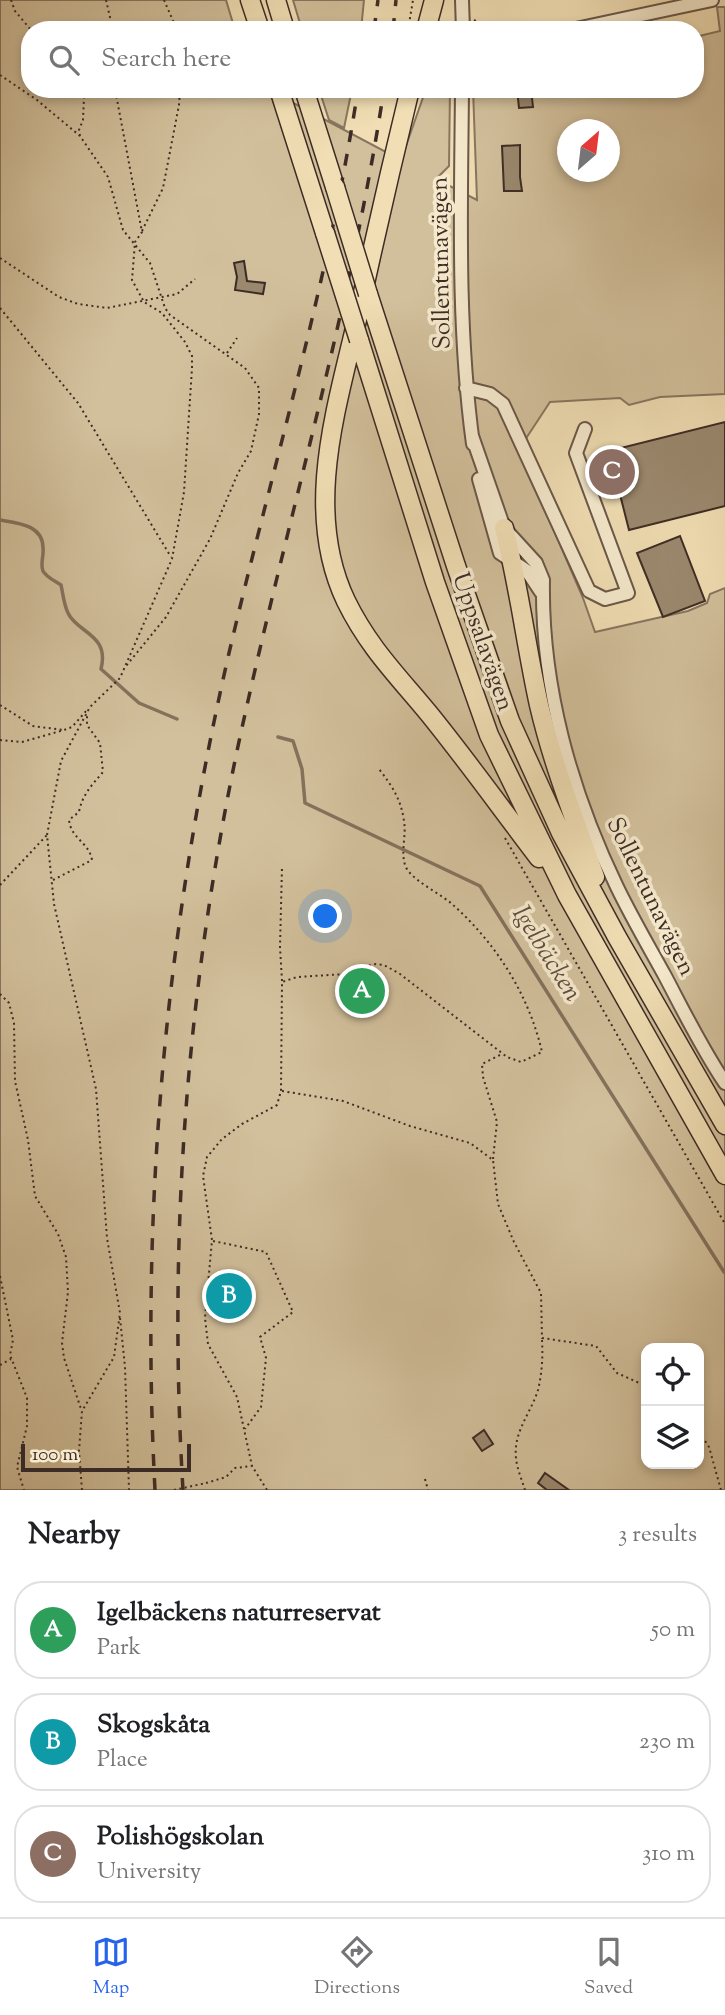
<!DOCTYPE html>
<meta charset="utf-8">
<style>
:root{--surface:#fff;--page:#f2f2f2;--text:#202124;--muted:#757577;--line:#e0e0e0;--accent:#2563eb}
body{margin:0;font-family:"Sorts Mill Goudy",serif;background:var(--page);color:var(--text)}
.controls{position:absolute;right:21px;bottom:21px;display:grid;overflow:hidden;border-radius:14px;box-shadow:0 4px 10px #0003}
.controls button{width:63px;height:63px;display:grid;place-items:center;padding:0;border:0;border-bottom:2px solid var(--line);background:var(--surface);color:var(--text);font:35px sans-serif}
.compass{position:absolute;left:557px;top:119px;width:63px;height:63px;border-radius:50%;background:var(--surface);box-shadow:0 4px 10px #0003;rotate:28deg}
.scale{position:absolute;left:21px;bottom:18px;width:170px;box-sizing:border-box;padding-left:7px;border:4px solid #3d2c25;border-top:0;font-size:19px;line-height:24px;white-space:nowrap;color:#3d2c25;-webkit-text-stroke:5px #f6eace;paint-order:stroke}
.you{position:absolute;left:326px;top:917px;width:24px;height:24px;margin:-18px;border:5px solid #fff;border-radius:50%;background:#1a73e8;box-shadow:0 0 0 10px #1a73e833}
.badge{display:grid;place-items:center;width:46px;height:46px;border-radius:50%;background:var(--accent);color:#fff;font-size:23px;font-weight:700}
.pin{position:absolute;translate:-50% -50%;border:4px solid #fff;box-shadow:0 2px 7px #0006}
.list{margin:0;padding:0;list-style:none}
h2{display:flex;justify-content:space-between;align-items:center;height:91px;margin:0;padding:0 28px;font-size:30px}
h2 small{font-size:23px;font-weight:400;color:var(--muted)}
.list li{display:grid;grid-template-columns:46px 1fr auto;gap:21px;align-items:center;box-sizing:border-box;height:98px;margin:0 14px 14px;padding:0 14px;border:2px solid var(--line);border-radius:28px}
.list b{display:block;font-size:26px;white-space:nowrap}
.list p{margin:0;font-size:23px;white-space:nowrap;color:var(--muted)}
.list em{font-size:23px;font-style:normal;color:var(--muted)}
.icon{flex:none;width:38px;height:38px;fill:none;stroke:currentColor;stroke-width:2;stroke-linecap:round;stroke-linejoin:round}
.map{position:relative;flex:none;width:725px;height:1490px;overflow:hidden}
.search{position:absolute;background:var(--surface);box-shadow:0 4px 10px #0003;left:21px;right:21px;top:21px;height:77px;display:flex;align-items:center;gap:18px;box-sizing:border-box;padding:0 24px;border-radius:28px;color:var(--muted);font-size:26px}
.sheet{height:427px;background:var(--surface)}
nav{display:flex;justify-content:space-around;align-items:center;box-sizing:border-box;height:98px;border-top:2px solid var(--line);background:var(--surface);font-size:19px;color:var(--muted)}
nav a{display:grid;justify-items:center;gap:4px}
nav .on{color:var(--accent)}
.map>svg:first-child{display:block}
.green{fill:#d2c09c;stroke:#887660;stroke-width:2;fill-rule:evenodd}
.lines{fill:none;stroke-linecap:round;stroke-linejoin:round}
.stream{stroke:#84725d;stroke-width:3.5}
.building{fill:#9b896f;stroke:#3d2c25;stroke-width:2}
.minor-casing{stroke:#6a5849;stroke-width:16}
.highway-casing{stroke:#3d2c25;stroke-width:21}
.path{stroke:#3d2c25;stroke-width:2;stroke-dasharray:2 3.5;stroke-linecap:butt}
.minor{stroke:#f6eace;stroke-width:12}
.highway{stroke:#f1deb4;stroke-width:18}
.rail{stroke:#3d2c25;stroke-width:3.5;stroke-dasharray:12 12;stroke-linecap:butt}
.highway-bridge-casing{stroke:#3d2c25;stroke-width:21;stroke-linecap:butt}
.path-bridge{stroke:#3d2c25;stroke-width:2;stroke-dasharray:2 3.5;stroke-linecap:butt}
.highway-bridge{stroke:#f1deb4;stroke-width:18}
.labels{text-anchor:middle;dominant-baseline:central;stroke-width:7;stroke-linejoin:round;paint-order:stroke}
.street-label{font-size:24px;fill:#3d2c25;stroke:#f6eace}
.water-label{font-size:26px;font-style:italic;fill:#614f41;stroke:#f6eace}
</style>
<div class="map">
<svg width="725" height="1490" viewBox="0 0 725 1490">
<rect width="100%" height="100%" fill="#f1deb4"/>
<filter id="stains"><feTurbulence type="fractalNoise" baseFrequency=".00286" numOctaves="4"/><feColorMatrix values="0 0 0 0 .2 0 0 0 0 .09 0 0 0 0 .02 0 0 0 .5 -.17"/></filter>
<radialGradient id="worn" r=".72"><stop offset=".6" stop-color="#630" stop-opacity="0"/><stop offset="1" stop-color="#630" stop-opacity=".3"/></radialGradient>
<path class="green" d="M0 0H226L235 30H30V89H267L401 160 426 89H450L449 166 436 179 477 200 473 89H695V37L720 31 717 7H725V394L660 397 629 405 620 398 550 402 519 449 583 598 595 632 688 611 707 603 710 594 725 588V1490H0ZM568 130H610V172H568ZM646 1348H699V1464H646Z
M293 0H364L361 30H302Z
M319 89H352L344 128 329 120Z"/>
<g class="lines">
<path class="stream" d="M0 520C18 523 43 525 43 548 44 556 40 564 43 571 46 577 55 581 61 585 63 594 64 605 68 613 77 633 110 634 101 669L139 703 177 719
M278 737 293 741 302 769 305 803 480 886 724 1272"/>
</g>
<path class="building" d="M517 89H531L533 107 519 108Z
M520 145V177L522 191H504L502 146Z
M244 261 247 281 265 283 263 294 235 290 237 277 234 263Z
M725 422V506L629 530 609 451Z
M680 536 705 601 663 617 637 553Z
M484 1430 493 1444 482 1451 473 1438Z
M545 1473 569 1490H547L538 1483Z"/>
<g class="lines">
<g class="minor-casing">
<path id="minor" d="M462 0 463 30
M571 30 712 0
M462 89C461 208 457 326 473 444
M466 388 490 394 503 404 589 591 605 599 628 593 576 453 585 429
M472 436 504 528 536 563 543 580C541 686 571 792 617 887 632 918 649 947 665 976 684 1012 702 1049 725 1083
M479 479 500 553 527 571 541 592"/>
</g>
<g class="highway-casing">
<path id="highway" d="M250 0 260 30
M276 0 285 30
M426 30 434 0
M279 89 325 233
M304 89 335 187
M410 89C392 163 375 237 359 311 338 404 302 509 346 601 369 648 398 676 430 715 468 762 503 811 539 858
M368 294 456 566 510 721 561 833 617 937 725 1125
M359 340 435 582 489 735 567 895 725 1175
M504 528C519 586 526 646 539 705 553 765 575 820 595 877"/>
</g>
<path class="path" d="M11 0 15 11 31 30
M106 0 113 30
M164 0 177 30
M474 20 493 30
M408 30 413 0
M0 75 37 100 80 136 108 177 123 230 150 263 165 308 170 315 245 368 259 388V414L251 451 238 473 210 539 166 617 126 666
M101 89H106
M80 136 79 130 83 120 84 97 93 89
M142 231 163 188 179 105 180 89
M0 258 59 297 78 304 107 308 177 294 195 279
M0 308 78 403 171 557
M227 353 237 338
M0 705 33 726 63 730
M0 740 22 742 64 730 72 727 87 710
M505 838 725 1224
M53 880 92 860C89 842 71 839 69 820L79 812C82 795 92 785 103 772L100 743 87 725V715
M0 885 47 835
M282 981 280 947 282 867
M0 994 9 1003 14 1023 15 1081 28 1140 35 1196 58 1234 66 1257 68 1292 62 1343 64 1358 81 1409
M282 1091 343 1101 410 1126 470 1143 493 1160 498 1204 514 1242 541 1293 542 1338 596 1346 617 1373 646 1386
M493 1159 497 1122 483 1077 482 1064 502 1054
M213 1241 266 1252 293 1312 260 1337 266 1358 261 1407 245 1429
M0 1276 13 1340 10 1355 27 1398V1426L17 1467 24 1490
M120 1318 125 1367 129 1490
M0 1365 11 1359
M699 1432 709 1447 721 1490
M425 1479 428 1490
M206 1483 226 1477 235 1468 251 1466
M82 1490 79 1451 82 1411 114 1357 120 1313 107 1238 96 1089 54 904 47 835 61 761 90 707 120 678 172 559 184 492 192 368V356L185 342 162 313 144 302 132 280 135 242 142 232 115 89
M267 1490 252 1466 237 1397 208 1344 205 1318 212 1240 203 1176 207 1157 222 1139 242 1124 277 1105 281 1091 282 982 297 977 346 974 374 964 384 965 400 974 507 1057 521 1062 542 1052C529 995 496 943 452 904 439 893 421 885 409 872 398 859 407 837 404 821 401 799 392 786 379 769
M525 1490C522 1480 517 1469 516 1458 513 1432 531 1413 538 1390 542 1373 543 1357 542 1340"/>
<use href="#minor" class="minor"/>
<use href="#highway" class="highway"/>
<path class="rail" d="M374 30 378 0
M393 30 396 0
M155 1490C140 1209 166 927 229 653 273 465 329 280 358 89
M183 1490C168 1242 186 994 237 751 284 530 350 313 384 89"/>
<g class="highway-bridge-casing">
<path id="highway-bridge" d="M335 187 368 294
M325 233 359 340"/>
</g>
<path class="path-bridge" d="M174 1490 206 1483"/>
<use href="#highway-bridge" class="highway-bridge"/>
</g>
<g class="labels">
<g class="street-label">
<text transform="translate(442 263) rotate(-91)">Sollentunavägen</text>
<text transform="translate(482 642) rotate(71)">Uppsalavägen</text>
<text transform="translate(650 897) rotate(64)">Sollentunavägen</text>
</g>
<g class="water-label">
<text transform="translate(546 954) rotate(58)">Igelbäcken</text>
</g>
</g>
<rect width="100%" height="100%" filter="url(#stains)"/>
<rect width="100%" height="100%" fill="url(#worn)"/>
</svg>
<div class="controls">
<button><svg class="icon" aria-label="locate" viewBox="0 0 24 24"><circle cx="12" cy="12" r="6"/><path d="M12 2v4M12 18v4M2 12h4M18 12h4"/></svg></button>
<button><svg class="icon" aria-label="layers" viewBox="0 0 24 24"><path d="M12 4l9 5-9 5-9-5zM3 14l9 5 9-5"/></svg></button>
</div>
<svg class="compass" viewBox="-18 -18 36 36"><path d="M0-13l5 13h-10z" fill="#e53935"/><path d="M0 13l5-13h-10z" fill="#757577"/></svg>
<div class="scale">100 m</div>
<div class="you"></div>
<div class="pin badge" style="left:362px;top:991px;background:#2e9e5b">A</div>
<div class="pin badge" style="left:229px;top:1296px;background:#0f9aa8">B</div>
<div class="pin badge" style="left:612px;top:472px;background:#8d6e63">C</div>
<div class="search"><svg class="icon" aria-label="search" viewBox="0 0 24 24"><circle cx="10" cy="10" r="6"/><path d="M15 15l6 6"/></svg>Search here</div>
</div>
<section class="sheet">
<h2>Nearby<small>3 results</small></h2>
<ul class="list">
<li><span class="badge" style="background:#2e9e5b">A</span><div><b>Igelbäckens naturreservat</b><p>Park</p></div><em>50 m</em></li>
<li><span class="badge" style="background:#0f9aa8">B</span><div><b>Skogskåta</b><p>Place</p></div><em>230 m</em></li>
<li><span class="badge" style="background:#8d6e63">C</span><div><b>Polishögskolan</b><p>University</p></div><em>310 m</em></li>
</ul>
</section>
<nav>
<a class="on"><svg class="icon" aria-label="map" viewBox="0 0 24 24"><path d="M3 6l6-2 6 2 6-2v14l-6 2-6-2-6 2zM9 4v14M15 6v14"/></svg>Map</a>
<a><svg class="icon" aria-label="directions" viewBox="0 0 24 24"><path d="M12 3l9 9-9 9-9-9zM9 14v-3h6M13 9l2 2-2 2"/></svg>Directions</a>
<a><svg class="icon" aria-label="saved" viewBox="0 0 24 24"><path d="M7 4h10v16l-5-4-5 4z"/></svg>Saved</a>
</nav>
